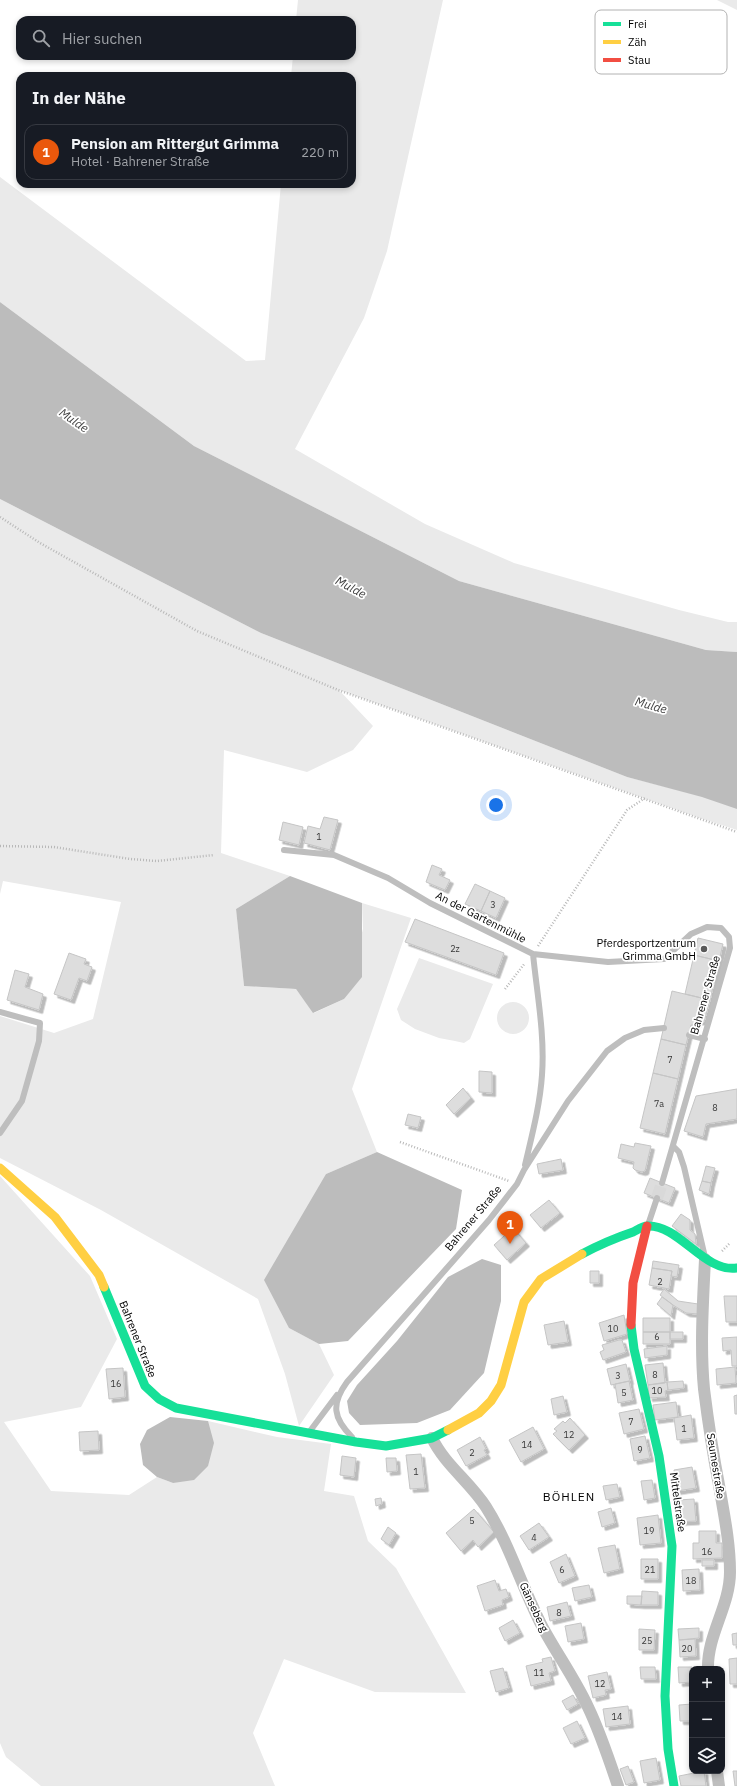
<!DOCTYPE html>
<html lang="de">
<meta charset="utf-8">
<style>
:root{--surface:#171b24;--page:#242831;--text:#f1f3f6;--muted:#9ea1a6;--line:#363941;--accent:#ea580c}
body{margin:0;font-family:"IBM Plex Sans",sans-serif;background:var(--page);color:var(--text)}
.controls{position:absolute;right:12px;bottom:12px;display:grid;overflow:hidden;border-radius:8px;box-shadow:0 2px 6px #0003}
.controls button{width:36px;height:36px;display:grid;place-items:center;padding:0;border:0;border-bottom:1px solid var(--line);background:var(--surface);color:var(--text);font:20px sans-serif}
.you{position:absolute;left:496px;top:805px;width:14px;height:14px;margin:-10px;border:3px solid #fff;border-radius:50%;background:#1a73e8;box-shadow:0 0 0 6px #1a73e833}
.badge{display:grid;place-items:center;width:26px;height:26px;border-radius:50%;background:var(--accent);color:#fff;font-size:13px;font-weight:700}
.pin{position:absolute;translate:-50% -33px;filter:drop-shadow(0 1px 2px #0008)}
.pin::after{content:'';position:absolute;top:21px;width:14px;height:12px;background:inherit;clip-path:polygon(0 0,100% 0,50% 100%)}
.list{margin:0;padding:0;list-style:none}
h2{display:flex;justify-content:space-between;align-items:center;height:52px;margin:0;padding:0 16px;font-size:17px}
h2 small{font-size:13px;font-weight:400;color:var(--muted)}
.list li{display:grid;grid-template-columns:26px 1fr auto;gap:12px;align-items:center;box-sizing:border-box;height:56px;margin:0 8px 8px;padding:0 8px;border:1px solid var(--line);border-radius:12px}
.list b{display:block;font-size:15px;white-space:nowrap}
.list p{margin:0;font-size:13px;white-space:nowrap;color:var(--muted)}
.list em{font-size:13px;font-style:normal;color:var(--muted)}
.icon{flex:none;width:22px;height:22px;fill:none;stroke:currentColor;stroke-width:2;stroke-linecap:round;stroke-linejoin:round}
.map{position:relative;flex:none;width:737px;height:1786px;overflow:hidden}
.search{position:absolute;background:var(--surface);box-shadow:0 2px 6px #0003;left:16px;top:16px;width:340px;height:44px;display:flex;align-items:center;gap:10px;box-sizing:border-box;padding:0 14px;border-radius:12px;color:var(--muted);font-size:15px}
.panel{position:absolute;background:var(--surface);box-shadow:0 2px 6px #0003;left:16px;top:72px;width:340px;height:116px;border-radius:12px}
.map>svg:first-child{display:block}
.green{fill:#eaeaea}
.water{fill:#bcbcbc}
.building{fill:#ddd;stroke:#c5c5c5;filter:url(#shadow)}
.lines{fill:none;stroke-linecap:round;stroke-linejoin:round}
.street-tunnel{stroke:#d9d9d9;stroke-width:12;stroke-dasharray:12 6;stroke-linecap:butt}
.path{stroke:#b8b8b8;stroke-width:2.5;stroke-dasharray:1 2;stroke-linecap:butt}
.lane{stroke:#bebebe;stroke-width:6}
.street{stroke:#bebebe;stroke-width:12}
.fast{stroke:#16e098;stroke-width:9}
.slow{stroke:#ffcf43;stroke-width:9}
.jam{stroke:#f24e42;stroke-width:9}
.poi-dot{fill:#595959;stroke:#fff;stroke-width:1.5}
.labels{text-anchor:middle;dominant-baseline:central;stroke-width:3.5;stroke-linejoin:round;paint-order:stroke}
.number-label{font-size:9px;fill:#373737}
.street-label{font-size:11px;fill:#000;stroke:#fff}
.poi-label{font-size:11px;fill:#000;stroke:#fff;text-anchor:end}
.water-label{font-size:12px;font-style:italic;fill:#414141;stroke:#fff}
.neighbourhood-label{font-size:12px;letter-spacing:1px;fill:#000;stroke:#fff}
.key{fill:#fff;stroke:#b2b2b2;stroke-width:1}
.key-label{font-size:11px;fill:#000}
</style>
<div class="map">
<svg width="737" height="1786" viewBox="0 0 737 1786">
<defs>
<filter id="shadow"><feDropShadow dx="3.5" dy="3.5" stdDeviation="0" flood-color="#0004"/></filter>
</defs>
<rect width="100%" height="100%" fill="#fff"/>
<path class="green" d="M298 0H443L387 251 364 318 295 449 425 524 514 563 679 610 728 622H737V652L706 650 459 581 194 446 0 302V177L246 361 265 360 281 184H352V76H291L293 56H352V20H296Z
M717 0H737V10Z
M0 499 261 633 627 777 737 805V830L700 818 339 690 373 726 353 750 307 772 224 750 221 853 290 876 236 909 244 986 296 989 314 1013 344 999 363 929 362 903 411 918 352 1089 377 1152 326 1174 289 1328 319 1344 334 1375 299 1426 285 1374 258 1299 101 1210 0 1158V1016L54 1033 93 1019 121 902 3 881 0 894Z
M419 958 493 984 470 1039 464 1043 455 1041 439 1038 415 1029 401 1020 397 1009Z
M497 1018a16 16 0 1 1 32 0a16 16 0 1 1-32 0Z
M0 1176 90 1276 117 1339 81 1407 4 1422 51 1491 129 1495 157 1477 173 1483 208 1421 277 1437 331 1444 324 1491 354 1496 368 1541 396 1568 466 1693 375 1692 284 1659 253 1733 275 1786H41L6 1757 0 1743Z"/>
<path class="water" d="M0 302 194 446 459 581 706 650 737 652V809L702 797 627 777 261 633 0 499Z
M290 876 362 903V977L344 999 313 1013 296 989 244 986 236 909Z
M377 1152 462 1190 456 1229 348 1341 319 1344 289 1328 264 1280 326 1174Z
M482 1259 501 1265V1301L484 1373 450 1410 417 1423 360 1425 349 1413 347 1401 357 1385 397 1341 448 1277Z
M170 1417 208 1421 214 1443 208 1466 194 1480 173 1483 157 1477 143 1465 140 1444 147 1430Z"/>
<path class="building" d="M324 817 338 820 330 850 304 843 308 826 320 829Z
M283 822 303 827 299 845 279 840Z
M432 865 442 869 439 875 450 880 445 890 426 882Z
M475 884 490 891 481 911 465 904Z
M490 891 505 898 496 918 481 911Z
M415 919 504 953 496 975 405 942Z
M698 938 723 944 719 961 694 955Z
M69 953 86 959 84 964 92 967 87 981 79 978 71 1000 54 994Z
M694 955 719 961 710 1000 685 994Z
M15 970 29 974 25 987 43 994 39 1010 7 1000Z
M672 991 710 1000 704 1022 698 1021 697 1024 691 1025 686 1045 661 1039Z
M661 1039 686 1045 678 1079 653 1073Z
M479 1071 492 1072V1093L479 1092Z
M653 1073 678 1079 665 1134 640 1128Z
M463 1088 471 1098 454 1114 446 1105Z
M737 1089V1119L706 1124 703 1137 684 1131 696 1096Z
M408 1114 421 1117 418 1128 405 1125Z
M635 1143 651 1146 645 1171 642 1172 635 1170 633 1168 634 1162 618 1158 621 1144 634 1147Z
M561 1159 563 1170 539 1174 537 1164Z
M706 1166 715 1168 711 1183 702 1181Z
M650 1178 675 1188 669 1203 644 1193Z
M702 1181 711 1183 709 1194 699 1190Z
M549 1200 560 1213 541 1228 530 1215Z
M681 1214 690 1220V1230L695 1234 696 1244 672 1226Z
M513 1228 526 1243 507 1260 494 1245Z
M653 1261 679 1265 677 1277 671 1276 672 1271 652 1268Z
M652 1268 672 1271 669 1289 649 1285Z
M590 1271H599V1283H590Z
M664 1289 678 1301 698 1304V1314L686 1313 673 1305 660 1295Z
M724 1296H737V1322H726Z
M662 1297 673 1305 671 1316 657 1304Z
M624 1315 627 1334 604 1341 599 1323Z
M643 1318H670V1332H643Z
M564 1321 568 1342 548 1345 544 1325Z
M643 1332H670V1344H643Z
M670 1332H683V1339H670Z
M737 1337V1366H732L731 1350 723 1351 722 1338Z
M619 1340H622L626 1352 603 1360 600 1352 604 1350 602 1345Z
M667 1346V1355L645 1358 644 1349Z
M663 1363 665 1383 648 1385 645 1365Z
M626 1364 630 1381 611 1385 607 1369Z
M735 1367 736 1383 717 1385 716 1369Z
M123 1368 125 1397 109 1399 106 1369Z
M629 1381 633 1400 618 1403 615 1384Z
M683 1381 684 1388 668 1390 667 1382Z
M667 1382 668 1390 665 1391 666 1397 649 1398 648 1385Z
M737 1395V1414H735L734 1396Z
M563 1396 567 1412 554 1415 551 1399Z
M676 1402 678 1417 655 1420 653 1405Z
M639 1409 644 1429 624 1434 619 1413Z
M691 1415 694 1438 677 1440 674 1418Z
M570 1418 585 1435 569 1450 553 1434 557 1431 554 1429 563 1421 565 1423Z
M533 1427 544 1449 521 1462 509 1440Z
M98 1431 99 1450 80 1451 79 1432Z
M645 1436 650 1458 634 1461 630 1439Z
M480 1437 486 1449 484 1450 487 1455 466 1466 457 1450Z
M421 1454 425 1488 410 1489 406 1455Z
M342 1456 356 1458 354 1477 340 1475Z
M386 1458H396L397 1471 387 1472Z
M692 1467 696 1488 677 1491 674 1470Z
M652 1480 655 1498 644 1500 641 1481Z
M617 1484 620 1497 606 1500 603 1486Z
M381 1498 382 1504 376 1506 375 1499Z
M694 1499 696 1521 679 1522 678 1500Z
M611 1508 615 1523 602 1527 598 1512Z
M474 1509 494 1532 478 1547 473 1540 461 1551 446 1533Z
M658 1515 661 1543 640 1545 637 1518Z
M539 1523 549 1537 529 1550 520 1536Z
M388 1527 396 1533 389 1545 381 1539Z
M699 1531H716V1543H722V1558L693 1559V1543H699Z
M615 1545 620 1569 604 1573 598 1548Z
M566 1554 575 1576 559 1583 550 1562Z
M641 1559H658V1579H641Z
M702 1560H714V1566H702Z
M699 1569 700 1590 683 1591 682 1570Z
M495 1580 499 1591 506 1589 509 1597 502 1600 503 1605 485 1611 477 1586Z
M589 1585 592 1597 575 1601 572 1588Z
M642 1591 658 1592V1605H641Z
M627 1596H642L641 1605 627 1604Z
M567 1602 571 1616 550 1621 547 1607Z
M513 1620 520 1633 505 1641 499 1628Z
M581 1623 584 1639 568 1642 565 1626Z
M699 1628V1638L679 1640 678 1629Z
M639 1629 655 1630 654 1650H639Z
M737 1633V1645H733L732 1634Z
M695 1639 696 1656 680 1657 679 1640Z
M551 1657 555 1671 549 1673 551 1681 531 1686 526 1666 543 1662 542 1659Z
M737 1658V1684H730L729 1659Z
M640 1667H655L656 1679H641Z
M678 1667H692V1682L679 1683Z
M503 1668 509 1688 496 1692 490 1671Z
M607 1672 611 1689 605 1690 606 1695 593 1698 588 1676Z
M573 1695 578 1704 567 1710 562 1701Z
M692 1704V1721H680L679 1705Z
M628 1706 630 1724 606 1727 603 1709Z
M577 1721 585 1738 571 1744 563 1728Z
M656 1758 660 1780 644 1783 640 1761Z
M628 1766 634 1782 626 1785 620 1769Z
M704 1771 706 1786H681L679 1776Z
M733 1771H737V1786H735Z"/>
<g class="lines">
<path class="street-tunnel" d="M657 1198 662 1183"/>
<path class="path" d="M0 517 40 543 197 631 338 690 737 832
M0 846 54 847 130 859 157 861 214 855
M538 946 627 810 645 798
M505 989 525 963
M400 1142 509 1181
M722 1251 730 1243"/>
<path class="lane" d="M284 850 334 855 388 878 430 903 533 954 608 962 664 959 691 934 707 927 721 928 729 937 730 948 662 1183
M0 1012 40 1023 39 1041 22 1101 0 1133
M689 1035 705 1039
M673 1146 679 1152 684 1167 704 1253
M525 1165C532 1135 540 1105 542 1075 545 1035 537 994 533 954
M648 1225 657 1198
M310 1431 337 1395
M352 1437C333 1418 331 1404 347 1382L489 1220 517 1184 524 1170 568 1101 607 1051 625 1038 644 1030 664 1028"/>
<path class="street" d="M705 1259C703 1302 700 1346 704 1389 708 1421 713 1454 719 1485 724 1514 730 1543 730 1572 730 1606 707 1635 708 1669
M432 1438C445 1465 470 1482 486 1507 510 1545 522 1588 543 1628 557 1654 575 1679 588 1707 600 1732 609 1759 618 1786
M717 1771 719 1786"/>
<path class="fast" d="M582 1254C599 1245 615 1238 633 1232 637 1230 643 1226 647 1226 679 1224 704 1273 737 1268
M104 1287 145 1386 159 1399 176 1408 356 1442 386 1446 432 1438 448 1430
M631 1325 634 1349 659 1456 672 1546 665 1696 668 1749 674 1786"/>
<path class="slow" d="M0 1168 55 1217 99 1275 104 1287
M448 1430 479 1413 491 1401 501 1385 524 1302 541 1279 582 1254"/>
<path class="jam" d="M631 1325 633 1283 647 1226"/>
</g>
<circle class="poi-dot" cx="704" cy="949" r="4"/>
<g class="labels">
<g class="number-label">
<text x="319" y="836">1</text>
<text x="493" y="904">3</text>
<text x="455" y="948">2z</text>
<text x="670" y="1059">7</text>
<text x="659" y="1103">7a</text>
<text x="715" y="1107">8</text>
<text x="660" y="1281">2</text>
<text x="613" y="1328">10</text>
<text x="657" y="1336">6</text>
<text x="655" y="1374">8</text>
<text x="618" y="1375">3</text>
<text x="116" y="1383">16</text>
<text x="657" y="1390">10</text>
<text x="624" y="1392">5</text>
<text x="631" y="1421">7</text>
<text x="684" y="1428">1</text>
<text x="569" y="1434">12</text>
<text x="527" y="1444">14</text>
<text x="640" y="1449">9</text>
<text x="472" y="1452">2</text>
<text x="416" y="1471">1</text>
<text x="472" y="1520">5</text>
<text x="649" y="1530">19</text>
<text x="534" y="1537">4</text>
<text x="707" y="1551">16</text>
<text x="562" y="1569">6</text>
<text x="650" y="1569">21</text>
<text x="691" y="1580">18</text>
<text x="559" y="1612">8</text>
<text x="647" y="1640">25</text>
<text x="687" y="1648">20</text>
<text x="539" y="1672">11</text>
<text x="600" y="1683">12</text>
<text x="617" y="1716">14</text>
</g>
<g class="street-label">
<text transform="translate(481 917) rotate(27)">An der Gartenmühle</text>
<text transform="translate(705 995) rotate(-74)">Bahrener Straße</text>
<text transform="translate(473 1218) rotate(-50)">Bahrener Straße</text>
<text transform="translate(138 1339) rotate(68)">Bahrener Straße</text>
<text transform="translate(716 1466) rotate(81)">Seumestraße</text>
<text transform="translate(678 1502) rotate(82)">Mittelstraße</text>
<text transform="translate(534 1607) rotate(65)">Gänseberg</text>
</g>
<g class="poi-label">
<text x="696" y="943">Pferdesportzentrum<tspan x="696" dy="13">Grimma GmbH</tspan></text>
</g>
<g class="water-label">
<text transform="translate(74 420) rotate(35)">Mulde</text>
<text transform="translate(351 587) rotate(28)">Mulde</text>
<text transform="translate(651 705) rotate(16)">Mulde</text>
</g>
<g class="neighbourhood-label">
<text x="569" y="1496">BÖHLEN</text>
</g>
</g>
<rect x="595" y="10" width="132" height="64" rx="6" class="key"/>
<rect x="603" y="22" width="18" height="4" fill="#16e098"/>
<rect x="603" y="40" width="18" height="4" fill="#ffcf43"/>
<rect x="603" y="58" width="18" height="4" fill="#f24e42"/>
<g class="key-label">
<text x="628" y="28">Frei</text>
<text x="628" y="46">Zäh</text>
<text x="628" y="64">Stau</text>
</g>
</svg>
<div class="controls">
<button>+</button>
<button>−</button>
<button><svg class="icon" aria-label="layers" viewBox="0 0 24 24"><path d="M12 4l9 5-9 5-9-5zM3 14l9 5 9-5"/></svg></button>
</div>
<div class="you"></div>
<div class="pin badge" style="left:510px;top:1244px">1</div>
<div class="search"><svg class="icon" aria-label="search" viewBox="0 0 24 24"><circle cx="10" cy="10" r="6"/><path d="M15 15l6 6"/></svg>Hier suchen</div>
<section class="panel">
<h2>In der Nähe<small></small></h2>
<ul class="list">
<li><span class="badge">1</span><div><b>Pension am Rittergut Grimma</b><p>Hotel · Bahrener Straße</p></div><em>220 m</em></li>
</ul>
</section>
</div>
